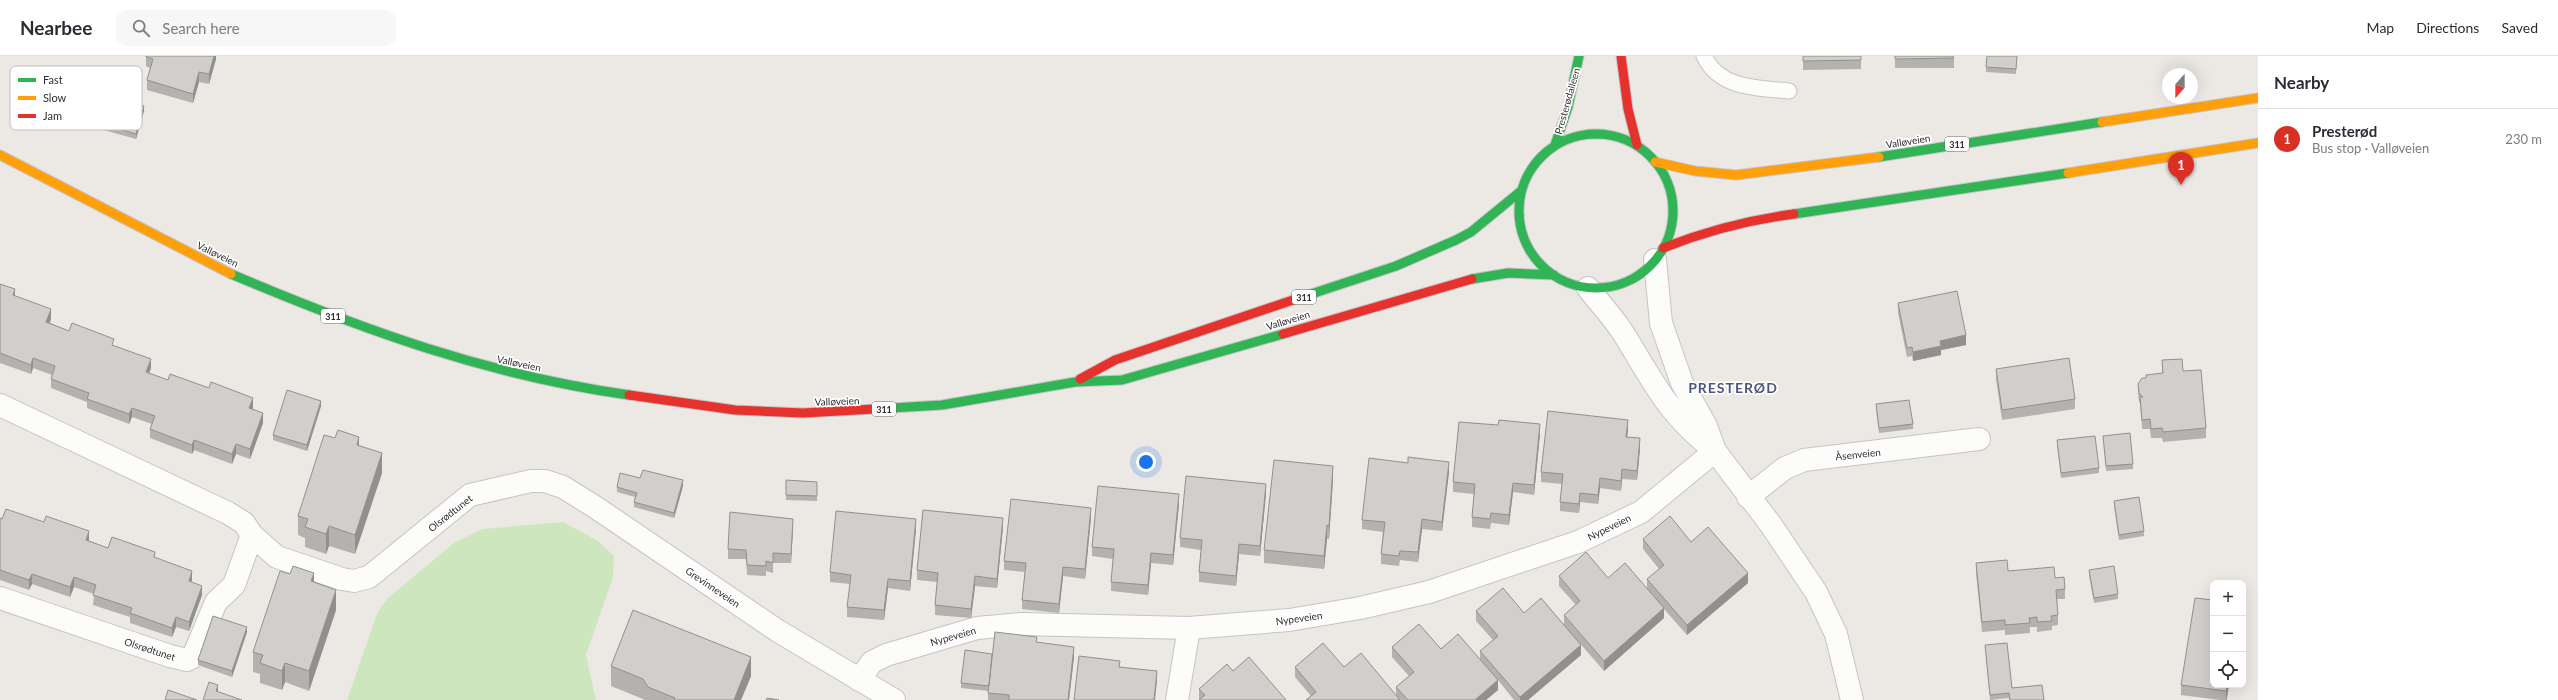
<!DOCTYPE html>
<meta charset="utf-8">
<style>
:root{--surface:#fff;--page:#f7f7f7;--text:#2b2b33;--muted:#7c7c81;--line:#e1e1e2;--accent:#d93025}
body{margin:0;font-family:Lato,sans-serif;background:var(--page);color:var(--text)}
.controls{position:absolute;right:12px;bottom:12px;display:grid;overflow:hidden;border-radius:8px;box-shadow:0 4px 16px #0002}
.controls button{width:36px;height:36px;display:grid;place-items:center;padding:0;border:0;border-bottom:1px solid var(--line);background:var(--surface);color:var(--text);font:20px sans-serif}
.compass{position:absolute;left:2162px;top:12px;width:36px;height:36px;border-radius:50%;background:var(--surface);box-shadow:0 4px 16px #0002;rotate:201deg}
.you{position:absolute;left:1146px;top:406px;width:14px;height:14px;margin:-10px;border:3px solid #fff;border-radius:50%;background:#1a73e8;box-shadow:0 0 0 6px #1a73e833}
.badge{display:grid;place-items:center;width:26px;height:26px;border-radius:50%;background:var(--accent);color:#fff;font-size:13px;font-weight:700}
.pin{position:absolute;translate:-50% -33px;filter:drop-shadow(0 1px 2px #0008)}
.pin::after{content:'';position:absolute;top:21px;width:14px;height:12px;background:inherit;clip-path:polygon(0 0,100% 0,50% 100%)}
.list{margin:0;padding:0;list-style:none}
h2{display:flex;justify-content:space-between;align-items:center;height:52px;margin:0;padding:0 16px;font-size:17px}
h2 small{font-size:13px;font-weight:400;color:var(--muted)}
.list li{display:grid;grid-template-columns:26px 1fr auto;gap:12px;align-items:center;box-sizing:border-box;height:60px;padding:0 16px;border-top:1px solid var(--line)}
.list b{display:block;font-size:15px;white-space:nowrap}
.list p{margin:0;font-size:13px;white-space:nowrap;color:var(--muted)}
.list em{font-size:13px;font-style:normal;color:var(--muted)}
.icon{flex:none;width:22px;height:22px;fill:none;stroke:currentColor;stroke-width:2;stroke-linecap:round;stroke-linejoin:round}
.map{position:relative;flex:none;width:2258px;height:644px;overflow:hidden}
header{display:flex;align-items:center;gap:24px;box-sizing:border-box;height:56px;padding:0 20px;background:var(--surface);border-bottom:1px solid var(--line)}
header strong{font-size:19px}
nav{display:flex;gap:22px;margin-inline-start:auto;font-size:14px}
.search{width:280px;height:36px;background:var(--page);display:flex;align-items:center;gap:10px;box-sizing:border-box;padding:0 14px;border-radius:12px;color:var(--muted);font-size:15px}
main{display:flex}
aside{flex:1;background:var(--surface)}
.map>svg:first-child{display:block}
.green{fill:#cee6be}
.lines{fill:none;stroke-linecap:round;stroke-linejoin:round}
.lane-casing{stroke:#c5c4c5;stroke-width:17}
.street-casing{stroke:#c5c4c5;stroke-width:24}
.fast-casing{stroke:#c5c4c5;stroke-width:11}
.slow-casing{stroke:#c5c4c5;stroke-width:11}
.jam-casing{stroke:#c5c4c5;stroke-width:11}
.lane{stroke:#fcfcfb;stroke-width:15}
.street{stroke:#fcfcfb;stroke-width:22}
.fast{stroke:#30b455;stroke-width:9}
.slow{stroke:#ff9f0a;stroke-width:9}
.jam{stroke:#e5322d;stroke-width:9}
.wall{fill:#b4b1af}
.shaded-wall{fill:#92908e}
.building{fill:#d1cecb;stroke:#92908e}
.labels{text-anchor:middle;dominant-baseline:central;stroke-width:3.5;stroke-linejoin:round;paint-order:stroke}
.shield{fill:#fff;stroke:#6d6d6d;stroke-width:1}
.shield-label{font-size:9px;font-weight:bold;fill:#2e2e2e}
.street-label{font-size:10px;fill:#2e2e2e;stroke:#fff}
.district-label{font-size:14px;font-weight:bold;letter-spacing:1px;fill:#4d5680;stroke:#fff}
.key{fill:#fff;stroke:#c0c0c0;stroke-width:1}
.key-label{font-size:11px;fill:#2e2e2e}
</style>
<header>
<strong>Nearbee</strong>
<div class="search"><svg class="icon" aria-label="search" viewBox="0 0 24 24"><circle cx="10" cy="10" r="6"/><path d="M15 15l6 6"/></svg>Search here</div>
<nav><a>Map</a><a>Directions</a><a>Saved</a></nav>
</header>
<main>
<div class="map">
<svg width="2258" height="644" viewBox="0 0 2258 644">
<rect width="100%" height="100%" fill="#ece8e4"/>
<path class="green" d="M563 466 598 485 614 500 613 521 586 599 596 644H347L378 555 388 542 455 486 483 473Z"/>
<g class="lines">
<g class="lane-casing">
<path id="lane" d="M1704 0C1719 33 1758 32 1789 35"/>
</g>
<g class="street-casing">
<path id="street" d="M1655 204 1661 267 1682 327 1706 370 1715 395 1771 469 1816 536 1836 578 1852 644
M1588 232C1600 248 1615 263 1625 280 1654 327 1668 358 1713 393
M0 349 228 457 244 467 252 479 277 501 342 523 354 525 369 521 470 439 531 425H545L563 431 595 451 778 575 894 644
M1748 441 1785 412 1804 404 1979 383
M0 542 170 600 187 604 193 601 216 546 234 529 252 479
M859 624 872 606 886 599 977 572 1021 568 1189 572 1289 564 1360 552 1429 536 1578 486 1641 456 1715 395
M1177 644 1189 572"/>
</g>
<g class="fast-casing">
<path id="fast" d="M1519 155a77 77 0 1 1 154 0a77 77 0 1 1-154 0Z
M1555 89 1568 51 1579 0
M1879 101 2102 66
M1794 158 2068 117
M231 218C363 274 487 319 629 339
M1472 223 1508 217 1554 219
M1293 244 1396 210 1456 184 1471 176 1521 135
M875 353 942 349 1075 326 1122 324 1283 278"/>
</g>
<g class="slow-casing">
<path id="slow" d="M2102 66 2258 42
M0 99 231 218
M1655 106 1695 115 1736 119 1879 101
M2068 117 2258 87"/>
</g>
<g class="jam-casing">
<path id="jam" d="M1621 0 1628 53 1637 89
M1663 192C1706 175 1748 164 1794 158
M1283 278 1472 223
M1080 323 1115 304 1293 244
M629 339 735 354 803 357 875 353"/>
</g>
<use href="#lane" class="lane"/>
<use href="#street" class="street"/>
<use href="#fast" class="fast"/>
<use href="#slow" class="slow"/>
<use href="#jam" class="jam"/>
</g>
<path class="wall" d="M216 0V3L209 28 199 26 193 47 147 34V24L150 12 146 10V1Z
M1803 0H1861V13L1803 14Z
M1895 0 1954 2V12H1895Z
M1987 0H2017L2016 18 1986 16Z
M144 55 136 83 82 68V62Z
M0 228 15 240 51 263 50 267 69 275 114 290 151 312 149 317 168 324 253 352 252 353 263 367 250 403 236 398 232 408 194 394 192 398 150 382V373L152 368 132 361 129 368 87 352V346L51 332V323L52 319 33 312 31 318 0 307Z
M1898 247 1966 289 1941 294V299L1913 305 1912 300 1907 301 1898 257Z
M2162 304 2183 315 2206 372V382L2163 386 2162 382H2151L2150 373H2142L2140 347 2139 346 2138 337V328L2146 322 2162 318Z
M1996 313 2075 343V353L2002 364 1996 323Z
M1876 348 1913 368V373L1879 377 1876 353Z
M321 350 307 395 273 384V379Z
M1628 374 1627 381 1640 392 1637 424 1622 423 1621 435 1600 432 1598 448 1580 446 1579 457 1560 455V446L1562 428 1541 426V416Z
M1540 378 1534 439 1513 436 1509 469 1491 467 1490 473 1472 471V461L1474 438 1453 436V426Z
M2103 380 2133 408V413L2106 415Z
M2057 384 2099 412V417L2061 422 2057 389Z
M359 390 382 417 355 498 329 490 326 498 305 491V482L298 479V460Z
M1449 416 1442 475 1422 473 1418 506 1400 504 1399 510 1381 508V498L1383 476 1362 473V464Z
M640 422 683 430 674 462 634 451V446L635 441 617 436V431Z
M786 424 817 426V445L786 444Z
M1333 424 1329 483H1327L1324 513 1264 507V494Z
M1266 438 1260 500 1239 498 1236 530 1199 526V516L1201 494 1180 491V482Z
M2114 445 2144 475V480L2119 484 2114 450Z
M1179 448 1173 509 1151 507 1148 539 1111 535V526L1113 503 1092 500V491Z
M0 462 89 484V485L108 492 155 502 192 524 191 526 202 539 189 575 176 571 172 581 130 567V561L93 549 94 538 74 531 70 541 32 528 29 534 0 524Z
M1091 462 1085 523 1063 520 1059 557 1022 553V544L1025 516 1004 514V505Z
M1003 471 997 532 975 530 971 562 935 559V549L937 526 917 524V514Z
M793 472 791 507H773V517L766 515V520L747 519 746 503H728V493Z
M916 473 910 535 888 532 884 564 847 561V551L850 528 830 526V516Z
M1643 483 1691 486 1748 527 1687 579 1664 553V562L1604 615 1577 584 1581 599 1528 644H1514L1498 624V634L1486 644H1306L1311 640 1295 621V611H1344L1396 639V631L1409 620 1392 601V591L1441 593 1480 604V595L1493 584 1476 565V555L1524 557 1564 568V559L1576 549 1559 530V520L1608 522 1647 532V523L1659 513 1643 493Z
M1976 507 2008 515 2055 522 2065 533V543H2057L2058 559V569L2052 570V574L2037 576V571H2030V577L2005 579V574L1982 576 1976 517Z
M2089 514 2118 538V543L2094 547 2089 519Z
M314 526 336 554 309 635 285 626 282 634 260 627V618L253 616V596Z
M247 576 232 621 198 609V604Z
M1037 587 1074 601 1069 644H988V635L961 632V627Z
M1985 589 2012 632 2044 644H2009V642L1990 644Z
M611 610 751 620 741 644H644L643 643 611 630Z
M1233 615 1200 644 1199 642V633Z
M2181 629H2229L2227 644H2220L2181 639Z"/>
<path class="shaded-wall" d="M214 0H216V3L209 28V18Z
M199 16V26L193 47V38Z
M144 50V55L136 83V78Z
M15 233V243L13 239Z
M51 253V263L46 276V266Z
M1966 279V289L1941 294V299L1913 305V296L1940 285Z
M33 302V312L31 318V309Z
M151 303V312L146 326V316Z
M253 342V352L249 362V352Z
M321 345V350L307 395V389Z
M132 352V361L129 368V358Z
M263 357V367L250 403V393Z
M1628 364V374L1626 390V381Z
M1540 368V378L1534 439V429Z
M359 381V401L357 389Z
M1640 382V392L1637 424V415Z
M194 384V394L192 398V389Z
M236 388V398L232 408V398Z
M382 397V417L355 498V479Z
M1449 406V416L1442 475V466Z
M1333 410V424L1329 483V470Z
M1622 413V423L1621 435V425Z
M1600 422V432L1598 448V439Z
M683 424V430L674 462V457Z
M1513 427V436L1509 469V459Z
M1266 428V438L1260 500V490Z
M1580 437V446L1579 457V448Z
M1179 438V448L1173 509V499Z
M1091 452V462L1085 523V513Z
M1003 462V471L997 532V523Z
M793 463V472L791 507V498Z
M916 463V473L910 535V525Z
M1422 463V473L1418 506V496Z
M1327 469V483L1324 513V500Z
M329 470V490L326 498V478Z
M89 475V484L86 494V484Z
M1239 488V498L1236 530V520Z
M1151 497V507L1148 539V529Z
M1063 511V520L1059 557V548Z
M192 515V524L189 535V525Z
M314 517V537L311 525Z
M1748 517V527L1687 579V569Z
M32 518V528L29 534V524Z
M975 520V530L971 562V553Z
M74 521V531L70 541V531Z
M888 523V532L884 564V554Z
M202 530V539L189 575V566Z
M336 534V554L309 635V615Z
M1664 552V562L1604 615V605Z
M176 561V571L172 581V572Z
M247 571V576L232 621V615Z
M1581 589V599L1528 644H1520V641Z
M1074 591V601L1069 644H1068Z
M751 601V620L741 644H734Z
M285 607V626L282 634V615Z
M1157 615V625L1155 644H1154Z
M1498 624V634L1486 644H1475Z
M218 629V644L216 635Z
M2227 629H2229L2226 644V635Z"/>
<path class="building" d="M146 0H214L209 18 199 16 193 38 147 24 153 3 146 1Z
M1803 0H1861V4L1803 5Z
M1895 0H1953L1954 2 1895 3Z
M1987 0H2017L2016 13 1986 11Z
M90 35 144 50 136 78 82 62Z
M0 228 15 233 13 239 51 253 46 266 69 275 72 267 114 283 112 289 151 303 146 316 168 324 170 318 209 332 211 326 253 342 249 352 263 357 250 393 236 388 232 398 194 384 192 389 150 373 155 360 132 352 129 358 87 343 89 337 51 323 55 310 33 302 31 309 0 297Z
M1957 235 1966 279 1940 285 1941 290 1913 296 1912 291 1907 292 1898 247Z
M2069 302 2075 343 2002 354 1996 313Z
M2182 303 2183 315 2201 314 2206 372 2163 376 2162 372 2151 373 2150 363 2142 364 2140 341H2143L2139 337 2138 328 2142 322H2146V319L2163 317 2162 304Z
M287 334 321 345 307 389 273 379Z
M1909 344 1913 368 1879 372 1876 348Z
M1548 355 1628 364 1626 381 1640 382 1637 415 1622 413 1621 425 1600 422 1598 439 1580 437 1579 448 1560 446 1563 418 1541 416Z
M1499 364 1540 368 1534 429 1513 427 1509 459 1491 457 1490 463 1472 461 1475 428 1453 426 1459 366 1498 369Z
M338 374 359 381 357 389 382 397 355 479 329 470 326 478 305 471 308 463 298 460 324 379 335 382Z
M2130 377 2133 408 2106 410 2103 380Z
M2095 380 2099 412 2061 417 2057 384Z
M1408 401 1449 406 1442 466 1422 463 1418 496 1400 495 1399 500 1381 498 1385 466 1362 464 1369 402 1408 407Z
M1274 404 1333 410 1329 470 1327 469 1324 500 1264 494Z
M643 414 683 424 674 457 634 446 637 437 617 431 620 417 640 422Z
M1186 420 1266 428 1260 490 1239 488 1236 520 1199 516 1202 484 1180 482Z
M786 424 817 426V440L786 439Z
M1098 430 1179 438 1173 499 1151 497 1148 529 1111 526 1114 493 1092 491Z
M2139 441 2144 475 2119 479 2114 445Z
M1011 443 1091 452 1085 513 1063 511 1059 548 1022 544 1026 507 1004 505Z
M6 453 44 466 46 460 89 475 86 484 108 492 112 481 155 496 154 501 192 515 189 525 202 530 189 566 176 561 172 572 130 557 132 552 93 539 96 529 74 521 70 531 32 518 29 524 0 514V462L2 463Z
M923 454 1003 462 997 523 975 520 971 553 935 549 938 517 917 514Z
M836 455 916 463 910 525 888 523 884 554 847 551 851 519 830 516Z
M730 456 793 463 791 498 773 497V507L766 505V510L747 509 746 494 728 493Z
M1670 460 1691 486 1708 471 1748 517 1687 569 1647 523 1664 509 1643 483Z
M1586 496 1608 522 1625 507 1664 552 1604 605 1564 559 1580 545 1559 520Z
M2007 504 2008 515 2054 511 2055 522 2064 521 2065 533 2056 534 2058 559 2051 560 2052 565 2037 566V561L2029 562 2030 567 2005 569V564L1982 566 1976 507Z
M293 510 314 517 311 525 336 534 309 615 285 607 282 615 260 607 263 599 253 596 280 515 290 518Z
M2114 510 2118 538 2094 542 2089 514Z
M1503 532 1524 557 1541 542 1581 589 1520 641 1480 595 1498 580 1476 555Z
M2195 542 2213 544V629H2227L2226 635 2181 629Z
M633 554 751 601 734 644H674L675 642 648 631 643 623 611 610Z
M213 560 247 571 232 615 198 604Z
M1419 568 1441 593 1458 578 1498 624 1475 644H1408L1396 631 1414 616 1392 591Z
M995 576 1037 581 1036 586 1074 591 1068 644H1009V639L988 637Z
M1323 587 1344 611 1361 597 1400 644H1306L1316 636 1295 611Z
M2007 587 2012 632 2042 629 2044 644H2010L2009 637 1990 639 1985 589Z
M965 594 992 598 989 630 961 627Z
M1079 600 1120 605 1119 611 1157 615 1154 644H1074Z
M1249 601 1286 644H1199L1205 639 1199 633 1227 608 1233 615Z
M209 626 218 629 216 635 242 644H203Z
M168 634 197 644H165Z
M767 642 779 644H766Z"/>
<g class="labels">
<g class="shield">
<rect x="1945" y="81" width="24" height="14" rx="3"/>
<rect x="1292" y="234" width="24" height="14" rx="3"/>
<rect x="321" y="253" width="24" height="14" rx="3"/>
<rect x="872" y="346" width="24" height="14" rx="3"/>
</g>
<g class="shield-label">
<text x="1957" y="88">311</text>
<text x="1304" y="241">311</text>
<text x="333" y="260">311</text>
<text x="884" y="353">311</text>
</g>
<g class="street-label">
<text transform="translate(1567 45) rotate(-74)">Presterødalleen</text>
<text transform="translate(1908 85) rotate(-9)">Valløveien</text>
<text transform="translate(218 198) rotate(26)">Valløveien</text>
<text transform="translate(1288 264) rotate(-17)">Valløveien</text>
<text transform="translate(519 307) rotate(12)">Valløveien</text>
<text transform="translate(837 345) rotate(-2)">Valløveien</text>
<text transform="translate(1858 398) rotate(-6)">Åsenveien</text>
<text transform="translate(450 457) rotate(-38)">Olsrødtunet</text>
<text transform="translate(1609 471) rotate(-26)">Nypeveien</text>
<text transform="translate(713 531) rotate(34)">Grevinneveien</text>
<text transform="translate(1299 562) rotate(-8)">Nypeveien</text>
<text transform="translate(953 580) rotate(-16)">Nypeveien</text>
<text transform="translate(150 593) rotate(18)">Olsrødtunet</text>
</g>
<g class="district-label">
<text x="1733" y="331">PRESTERØD</text>
</g>
</g>
<rect x="10" y="10" width="132" height="64" rx="6" class="key"/>
<rect x="18" y="22" width="18" height="4" fill="#30b455"/>
<rect x="18" y="40" width="18" height="4" fill="#ff9f0a"/>
<rect x="18" y="58" width="18" height="4" fill="#e5322d"/>
<g class="key-label">
<text x="43" y="28">Fast</text>
<text x="43" y="46">Slow</text>
<text x="43" y="64">Jam</text>
</g>
</svg>
<div class="controls">
<button>+</button>
<button>−</button>
<button><svg class="icon" aria-label="locate" viewBox="0 0 24 24"><circle cx="12" cy="12" r="6"/><path d="M12 2v4M12 18v4M2 12h4M18 12h4"/></svg></button>
</div>
<svg class="compass" viewBox="-18 -18 36 36"><path d="M0-13l5 13h-10z" fill="#e53935"/><path d="M0 13l5-13h-10z" fill="#7c7c81"/></svg>
<div class="you"></div>
<div class="pin badge" style="left:2181px;top:129px">1</div>
</div>
<aside>
<h2>Nearby<small></small></h2>
<ul class="list">
<li><span class="badge">1</span><div><b>Presterød</b><p>Bus stop · Valløveien</p></div><em>230 m</em></li>
</ul>
</aside>
</main>
